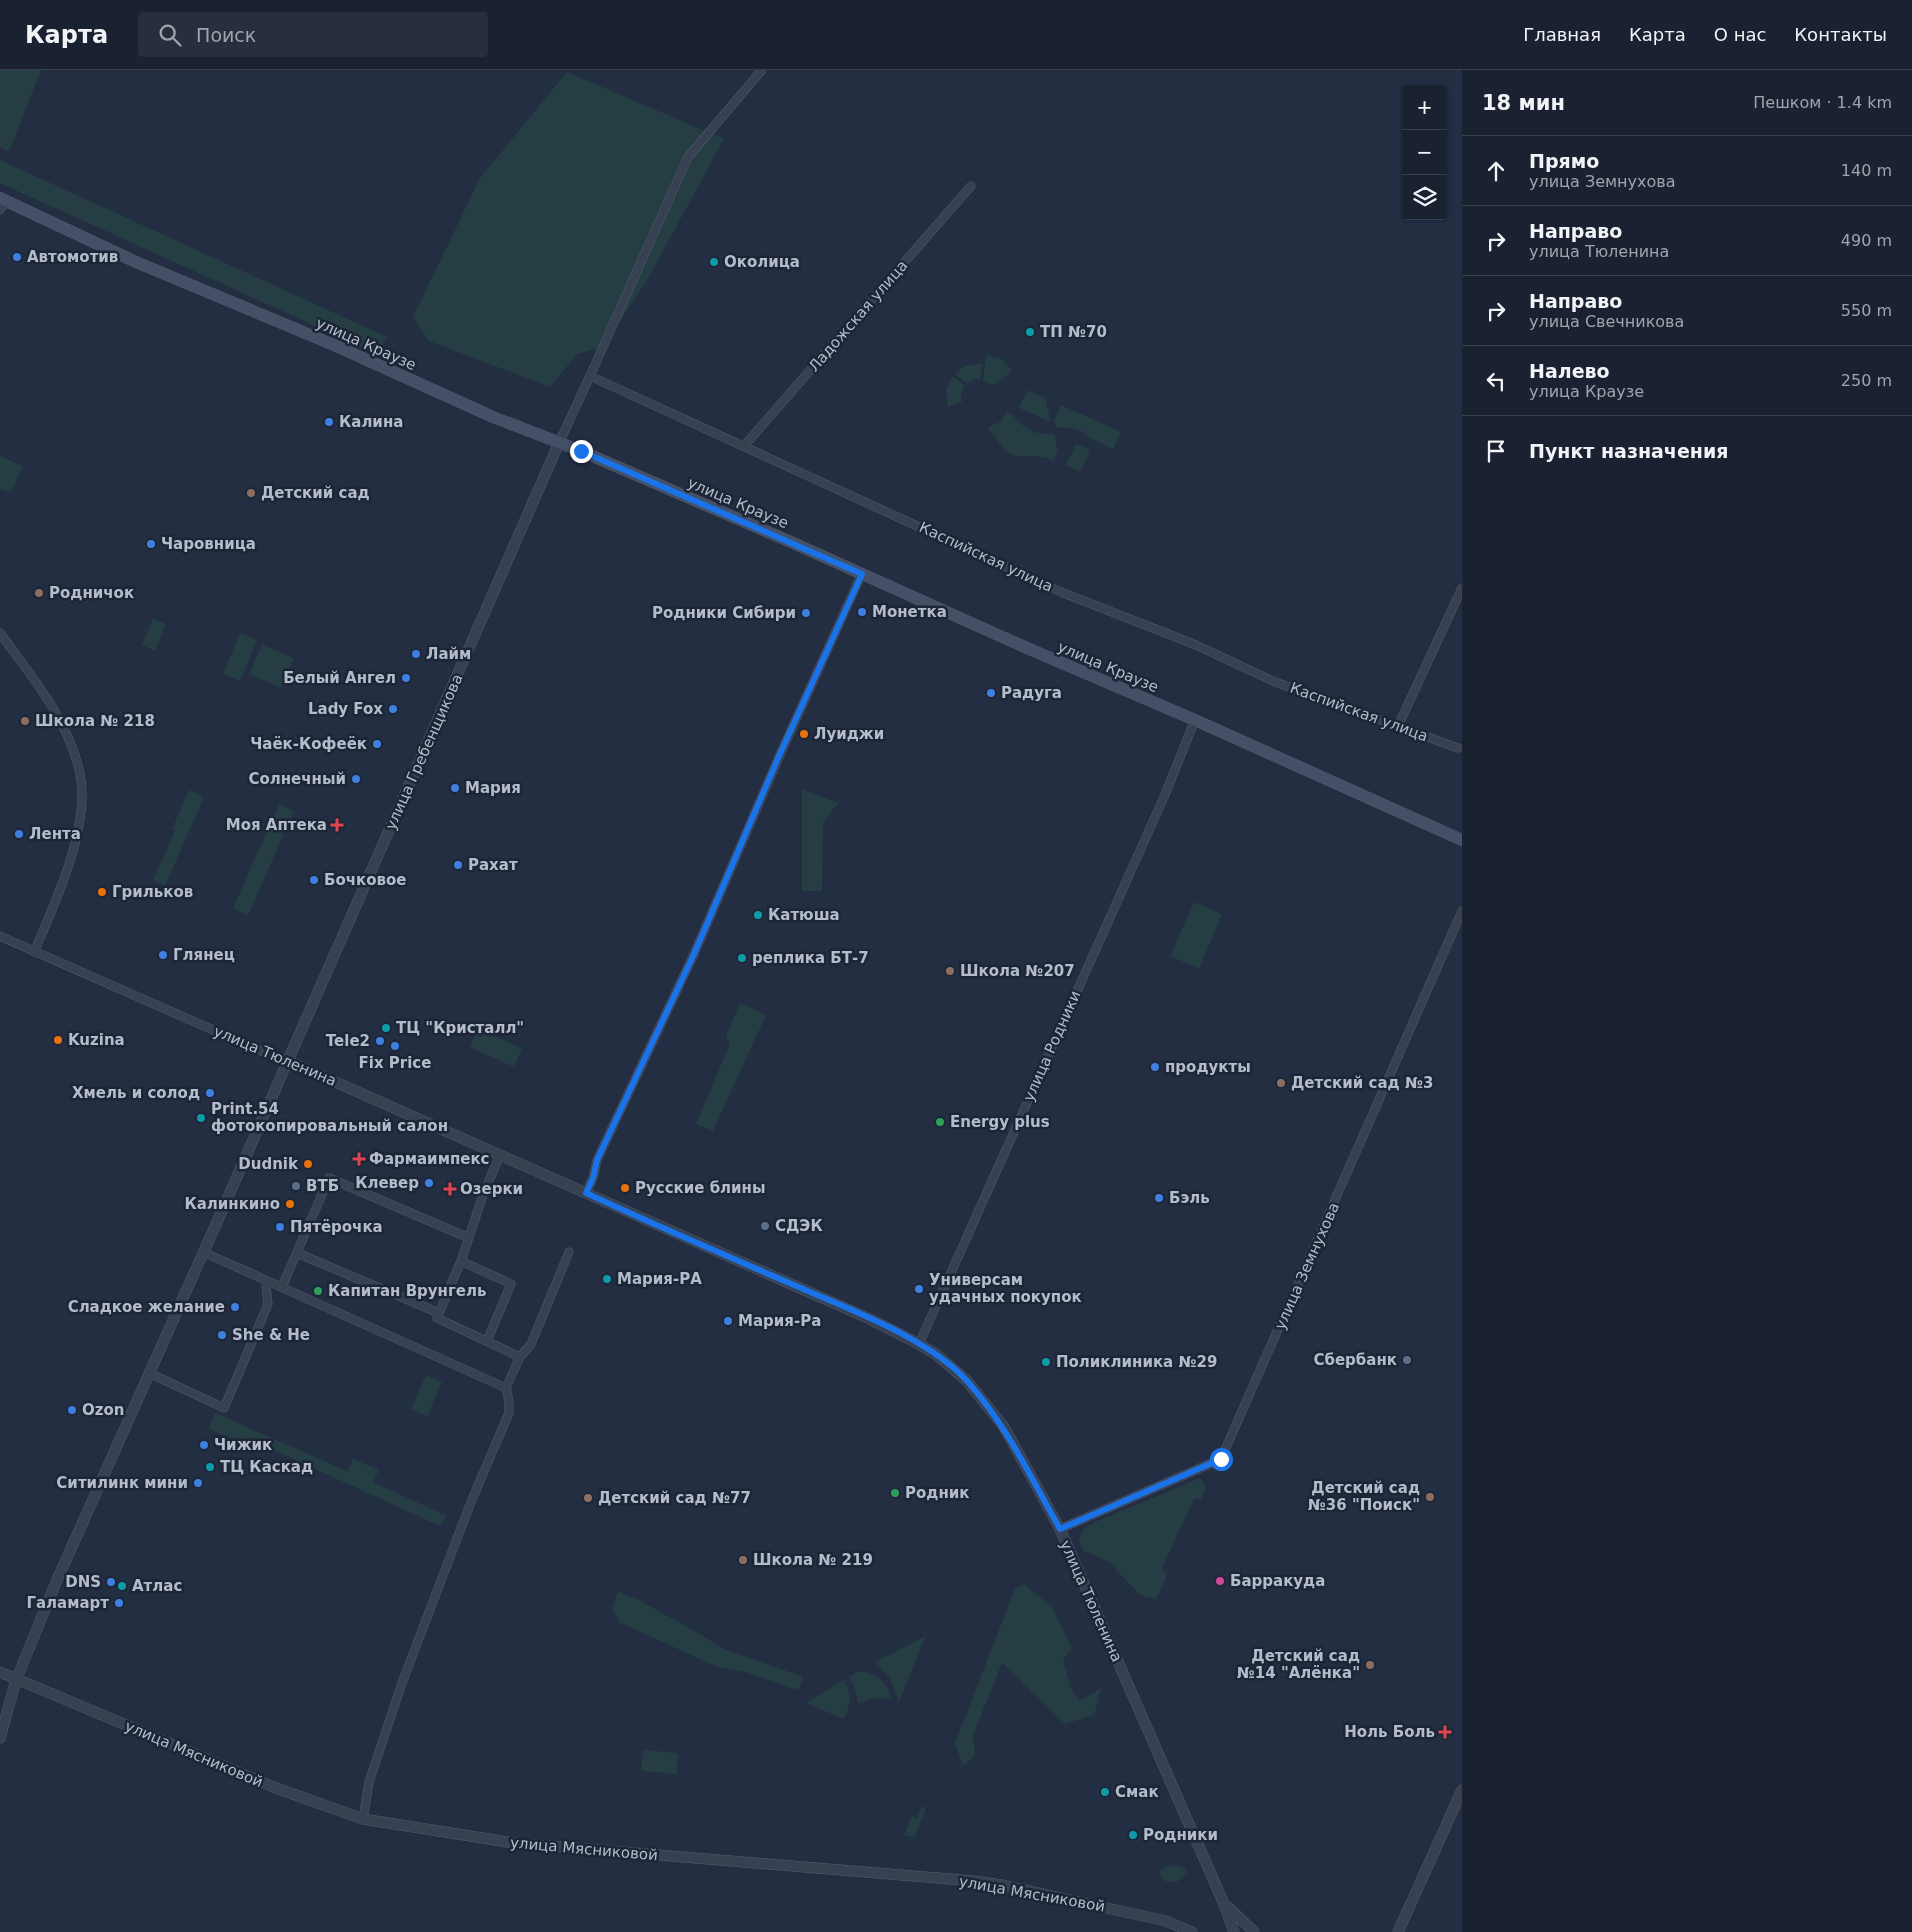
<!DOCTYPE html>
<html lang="ru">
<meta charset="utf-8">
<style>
:root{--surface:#1a2232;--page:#272f3e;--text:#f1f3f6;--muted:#9fa4ac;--line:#383f4d}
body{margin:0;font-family:"DejaVu Sans",sans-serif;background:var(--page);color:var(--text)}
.controls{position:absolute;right:15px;top:15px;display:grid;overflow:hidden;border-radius:5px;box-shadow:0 1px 4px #0004}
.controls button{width:45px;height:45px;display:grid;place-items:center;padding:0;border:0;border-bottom:1px solid var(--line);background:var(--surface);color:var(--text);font:25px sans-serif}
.stop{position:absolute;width:15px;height:15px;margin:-11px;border:4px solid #1a73e8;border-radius:50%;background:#fff}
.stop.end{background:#1a73e8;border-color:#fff;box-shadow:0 1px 5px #0008}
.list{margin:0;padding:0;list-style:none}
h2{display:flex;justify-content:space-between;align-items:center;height:65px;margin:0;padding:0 20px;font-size:21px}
h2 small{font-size:16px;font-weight:400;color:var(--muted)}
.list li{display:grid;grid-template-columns:32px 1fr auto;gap:15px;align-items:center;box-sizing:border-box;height:70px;padding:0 20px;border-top:1px solid var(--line)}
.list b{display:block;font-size:19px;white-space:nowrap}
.list p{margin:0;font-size:16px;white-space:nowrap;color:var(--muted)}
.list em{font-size:16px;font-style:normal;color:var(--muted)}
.icon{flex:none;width:28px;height:28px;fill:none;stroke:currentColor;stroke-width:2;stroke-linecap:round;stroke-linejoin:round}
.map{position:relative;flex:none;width:1462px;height:1862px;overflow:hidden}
header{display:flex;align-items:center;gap:30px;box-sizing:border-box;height:70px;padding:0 25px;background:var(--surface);border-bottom:1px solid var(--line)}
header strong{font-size:24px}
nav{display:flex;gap:28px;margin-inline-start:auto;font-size:18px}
.search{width:350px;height:45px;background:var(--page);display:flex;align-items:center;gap:12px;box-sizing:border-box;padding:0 18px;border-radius:5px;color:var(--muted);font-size:19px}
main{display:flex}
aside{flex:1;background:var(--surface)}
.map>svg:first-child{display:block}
.green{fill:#253e44}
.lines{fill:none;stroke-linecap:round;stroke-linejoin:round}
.minor-casing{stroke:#525c6c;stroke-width:9}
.tertiary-casing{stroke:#525c6c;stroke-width:11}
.secondary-casing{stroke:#525c6c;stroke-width:12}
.minor{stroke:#374152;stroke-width:8}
.tertiary{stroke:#374152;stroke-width:10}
.secondary{stroke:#454f66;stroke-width:11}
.route{stroke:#1a73e8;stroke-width:6}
.shop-dot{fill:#3f7fe0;stroke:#1c2637;stroke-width:2}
.culture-dot{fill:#0f9aa8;stroke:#1c2637;stroke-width:2}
.education-dot{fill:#8d6e63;stroke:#1c2637;stroke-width:2}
.food-dot{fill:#e8710a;stroke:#1c2637;stroke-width:2}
.health-dot{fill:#e0444e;stroke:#1c2637;stroke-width:2}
.leisure-dot{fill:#2e9e5b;stroke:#1c2637;stroke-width:2}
.service-dot{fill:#5c6f8a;stroke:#1c2637;stroke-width:2}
.hotel-dot{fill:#d1479c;stroke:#1c2637;stroke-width:2}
.labels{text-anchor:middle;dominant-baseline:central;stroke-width:5;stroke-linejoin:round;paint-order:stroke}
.poi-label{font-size:15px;font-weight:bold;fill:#b4bccc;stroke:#1c2637;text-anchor:start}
.street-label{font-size:15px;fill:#b4bccc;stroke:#1c2637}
</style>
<header>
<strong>Карта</strong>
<div class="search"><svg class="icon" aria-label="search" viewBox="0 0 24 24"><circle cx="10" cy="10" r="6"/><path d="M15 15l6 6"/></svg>Поиск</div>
<nav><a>Главная</a><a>Карта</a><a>О нас</a><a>Контакты</a></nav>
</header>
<main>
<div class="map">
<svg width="1462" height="1862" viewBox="0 0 1462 1862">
<rect width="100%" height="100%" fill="#232e43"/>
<path class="green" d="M0 0H41L9 82 0 77Z
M567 2 724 69 646 212 603 277 577 284 550 317 429 271 413 247 480 108Z
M0 90 387 267 377 284 0 113Z
M986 285 1002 289 1012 301 992 316 983 310Z
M975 294H982L980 309H975L967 314 955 304 963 297Z
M953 306 965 316 961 323 962 332 948 337 946 320Z
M1027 320 1045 328 1051 352 1019 338Z
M1061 335 1121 362 1113 379 1086 366 1083 362 1077 359 1064 357 1056 358 1054 351Z
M1007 342C1014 345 1015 348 1019 352 1029 362 1041 365 1054 364L1058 381 1053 391C1031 378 1015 399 997 370 994 365 989 362 988 357L1000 352Z
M1076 374 1090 380 1080 402 1066 395Z
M0 386 23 396 11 422 0 419Z
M153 549 166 554 155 581 142 575Z
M240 563 257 570 240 611 223 604Z
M262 575 294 588 281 618 249 604Z
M802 719 838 733 823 752 822 821H802Z
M189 720 204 727 165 816 153 810 175 761 172 759Z
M279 734 294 741 248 845 233 838Z
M1194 832 1222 844 1199 899 1170 886Z
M740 933 766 945 713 1061 696 1054 730 974 726 966Z
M478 959 522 978 514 997 470 977Z
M426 1305 442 1312 427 1346 411 1339Z
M215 1343 347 1401 353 1389 379 1400 373 1412 447 1446 440 1456 252 1370 250 1376 208 1359Z
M1200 1408C1207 1416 1206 1421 1201 1429H1194L1162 1498 1167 1505 1156 1529 1140 1525 1109 1492 1084 1481 1079 1471 1083 1459 1088 1455Z
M1024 1514 1052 1537 1072 1578 1063 1590 1071 1618 1079 1631 1101 1618 1094 1645 1065 1654 1002 1593 973 1665 975 1686 963 1696 955 1673 1015 1519Z
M618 1522 637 1529 689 1558 726 1580 804 1607 798 1620 746 1602 715 1596 619 1552 612 1537Z
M926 1566 899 1631 890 1608 875 1592Z
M859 1601C875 1603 889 1612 891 1629L873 1628 858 1634 855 1618 849 1607Z
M844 1610C852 1624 851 1634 844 1649L806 1633Z
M643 1680 678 1683 677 1704 641 1701Z
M922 1736 926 1738 915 1767 904 1765 912 1746 917 1748Z
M1175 1795 1182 1796 1188 1802 1177 1812 1165 1811 1161 1808 1160 1801 1164 1798Z"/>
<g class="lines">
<g class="minor-casing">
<path id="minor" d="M0 140 7 131
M590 306 688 87 762 0
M559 373 590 306 1061 522 1196 575 1275 612 1458 678
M744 376 971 116
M0 563C31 606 69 650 80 704 91 755 55 834 34 882
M1398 656 1462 518
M0 866 256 979 288 991
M586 1123 593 1108 597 1090 694 884 779 687 862 503
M203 1182 506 1318
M297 1183 439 1243
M461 1191 511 1214 487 1271
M282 1217 329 1108 469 1168
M919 1274 1164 727 1195 650
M520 1287 531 1274 569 1182
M149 1303 224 1338 268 1234 266 1216
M1060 1459 1221 1389 1462 841
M363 1749 369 1712 402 1613 471 1432 509 1343V1331L506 1318 520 1287 437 1248 461 1191 483 1125 500 1085"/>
</g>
<g class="tertiary-casing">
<path id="tertiary" d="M288 991 870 1249 919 1274 937 1285 967 1311 1004 1357 1060 1459 1224 1834 1234 1862
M0 1602 276 1718 363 1749 514 1773 974 1811 1002 1815 1166 1851 1192 1862
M0 1668 16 1610 57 1510 221 1143 559 373
M1227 1836 1254 1862
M1398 1862 1462 1720"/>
</g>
<g class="secondary-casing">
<path id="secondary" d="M0 128 136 192 334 275 493 347 581 381 791 472 1027 578 1195 650 1462 770"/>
</g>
<use href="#minor" class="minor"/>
<use href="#tertiary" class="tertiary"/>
<use href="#secondary" class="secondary"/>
</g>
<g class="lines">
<path class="route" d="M581 381 862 504 779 686 694 884 597 1090 593 1108 586 1123C657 1156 729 1187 801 1218 853 1241 930 1269 968 1312 1007 1356 1031 1408 1060 1459L1221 1389"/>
</g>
<g class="shop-dot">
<circle cx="17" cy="187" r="5"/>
<circle cx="329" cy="352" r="5"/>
<circle cx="151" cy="474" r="5"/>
<circle cx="862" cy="542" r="5"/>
<circle cx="806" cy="543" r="5"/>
<circle cx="416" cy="584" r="5"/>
<circle cx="406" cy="608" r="5"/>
<circle cx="991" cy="623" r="5"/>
<circle cx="393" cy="639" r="5"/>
<circle cx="377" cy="674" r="5"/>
<circle cx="356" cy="709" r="5"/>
<circle cx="455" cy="718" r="5"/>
<circle cx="19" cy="764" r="5"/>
<circle cx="458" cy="795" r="5"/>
<circle cx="314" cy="810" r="5"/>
<circle cx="163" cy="885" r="5"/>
<circle cx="380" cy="971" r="5"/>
<circle cx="395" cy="976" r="5"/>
<circle cx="1155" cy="997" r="5"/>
<circle cx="210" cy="1023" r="5"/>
<circle cx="429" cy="1113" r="5"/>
<circle cx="1159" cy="1128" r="5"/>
<circle cx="280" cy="1157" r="5"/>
<circle cx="919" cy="1219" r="5"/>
<circle cx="235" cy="1237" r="5"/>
<circle cx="728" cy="1251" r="5"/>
<circle cx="222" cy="1265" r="5"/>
<circle cx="72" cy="1340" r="5"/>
<circle cx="204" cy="1375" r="5"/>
<circle cx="198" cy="1413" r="5"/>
<circle cx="111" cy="1512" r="5"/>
<circle cx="119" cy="1533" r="5"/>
</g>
<g class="culture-dot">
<circle cx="714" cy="192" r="5"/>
<circle cx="1030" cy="262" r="5"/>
<circle cx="758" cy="845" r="5"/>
<circle cx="742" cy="888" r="5"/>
<circle cx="386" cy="958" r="5"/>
<circle cx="201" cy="1048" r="5"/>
<circle cx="607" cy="1209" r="5"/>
<circle cx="1046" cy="1292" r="5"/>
<circle cx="210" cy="1397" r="5"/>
<circle cx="122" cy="1516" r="5"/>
<circle cx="1105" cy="1722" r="5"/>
<circle cx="1133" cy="1765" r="5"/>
</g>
<g class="education-dot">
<circle cx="251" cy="423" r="5"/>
<circle cx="39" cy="523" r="5"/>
<circle cx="25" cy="651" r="5"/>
<circle cx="950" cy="901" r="5"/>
<circle cx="1281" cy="1013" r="5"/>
<circle cx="1430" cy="1427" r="5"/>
<circle cx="588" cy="1428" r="5"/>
<circle cx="743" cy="1490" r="5"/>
<circle cx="1370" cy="1595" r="5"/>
</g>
<g class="food-dot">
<circle cx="804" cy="664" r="5"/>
<circle cx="102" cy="822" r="5"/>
<circle cx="58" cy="970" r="5"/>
<circle cx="308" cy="1094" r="5"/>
<circle cx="625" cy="1118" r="5"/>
<circle cx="290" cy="1134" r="5"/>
</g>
<g class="health-dot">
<path d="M334.5 747.5h5v5h5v5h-5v5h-5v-5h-5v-5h5z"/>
<path d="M356.5 1081.5h5v5h5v5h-5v5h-5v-5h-5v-5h5z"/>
<path d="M447.5 1111.5h5v5h5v5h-5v5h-5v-5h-5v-5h5z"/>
<path d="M1442.5 1654.5h5v5h5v5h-5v5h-5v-5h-5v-5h5z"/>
</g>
<g class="leisure-dot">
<circle cx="940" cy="1052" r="5"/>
<circle cx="318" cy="1221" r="5"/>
<circle cx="895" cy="1423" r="5"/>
</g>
<g class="service-dot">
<circle cx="296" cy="1116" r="5"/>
<circle cx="765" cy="1156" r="5"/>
<circle cx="1407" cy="1290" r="5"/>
</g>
<circle class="hotel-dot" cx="1220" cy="1511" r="5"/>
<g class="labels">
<g class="poi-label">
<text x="27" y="187">Автомотив</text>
<text x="724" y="192">Околица</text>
<text x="1040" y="262">ТП №70</text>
<text x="339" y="352">Калина</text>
<text x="261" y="423">Детский сад</text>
<text x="161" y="474">Чаровница</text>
<text x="49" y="523">Родничок</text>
<text x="872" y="542">Монетка</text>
<text x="796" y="543" text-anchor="end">Родники Сибири</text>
<text x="426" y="584">Лайм</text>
<text x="396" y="608" text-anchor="end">Белый Ангел</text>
<text x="1001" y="623">Радуга</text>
<text x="383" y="639" text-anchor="end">Lady Fox</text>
<text x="35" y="651">Школа № 218</text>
<text x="814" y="664">Луиджи</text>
<text x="367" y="674" text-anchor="end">Чаёк-Кофеёк</text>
<text x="346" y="709" text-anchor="end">Солнечный</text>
<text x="465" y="718">Мария</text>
<text x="327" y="755" text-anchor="end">Моя Аптека</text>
<text x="29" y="764">Лента</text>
<text x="468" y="795">Рахат</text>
<text x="324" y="810">Бочковое</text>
<text x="112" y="822">Грильков</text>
<text x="768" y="845">Катюша</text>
<text x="173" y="885">Глянец</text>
<text x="752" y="888">реплика БТ-7</text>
<text x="960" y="901">Школа №207</text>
<text x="396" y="958">ТЦ "Кристалл"</text>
<text x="68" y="970">Kuzina</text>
<text x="370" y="971" text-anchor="end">Tele2</text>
<text x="395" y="993" text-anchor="middle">Fix Price</text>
<text x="1165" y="997">продукты</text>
<text x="1291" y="1013">Детский сад №3</text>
<text x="200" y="1023" text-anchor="end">Хмель и солод</text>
<text x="211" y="1039">Print.54<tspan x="211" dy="17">фотокопировальный салон</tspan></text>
<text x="950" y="1052">Energy plus</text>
<text x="369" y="1089">Фармаимпекс</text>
<text x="298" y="1094" text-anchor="end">Dudnik</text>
<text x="419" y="1113" text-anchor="end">Клевер</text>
<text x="306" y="1116">ВТБ</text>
<text x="635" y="1118">Русские блины</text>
<text x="460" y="1119">Озерки</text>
<text x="1169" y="1128">Бэль</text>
<text x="280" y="1134" text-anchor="end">Калинкино</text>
<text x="775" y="1156">СДЭК</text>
<text x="290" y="1157">Пятёрочка</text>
<text x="617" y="1209">Мария-РА</text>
<text x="929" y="1210">Универсам<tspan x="929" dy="17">удачных покупок</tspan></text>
<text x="328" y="1221">Капитан Врунгель</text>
<text x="225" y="1237" text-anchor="end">Сладкое желание</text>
<text x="738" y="1251">Мария-Ра</text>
<text x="232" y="1265">She &amp; He</text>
<text x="1397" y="1290" text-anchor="end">Сбербанк</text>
<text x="1056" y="1292">Поликлиника №29</text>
<text x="82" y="1340">Ozon</text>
<text x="214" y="1375">Чижик</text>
<text x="220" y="1397">ТЦ Каскад</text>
<text x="188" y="1413" text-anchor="end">Ситилинк мини</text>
<text x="1420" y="1418" text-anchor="end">Детский сад<tspan x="1420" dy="17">№36 "Поиск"</tspan></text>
<text x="905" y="1423">Родник</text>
<text x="598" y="1428">Детский сад №77</text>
<text x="753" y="1490">Школа № 219</text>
<text x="1230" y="1511">Барракуда</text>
<text x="101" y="1512" text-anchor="end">DNS</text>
<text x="132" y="1516">Атлас</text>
<text x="109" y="1533" text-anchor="end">Галамарт</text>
<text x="1360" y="1586" text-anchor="end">Детский сад<tspan x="1360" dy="17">№14 "Алёнка"</tspan></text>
<text x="1435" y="1662" text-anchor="end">Ноль Боль</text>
<text x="1115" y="1722">Смак</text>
<text x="1143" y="1765">Родники</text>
</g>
<g class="street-label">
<text transform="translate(858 246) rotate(-49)">Ладожская улица</text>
<text transform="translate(366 274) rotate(24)">улица Краузе</text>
<text transform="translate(738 433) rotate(23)">улица Краузе</text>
<text transform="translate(986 487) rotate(25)">Каспийская улица</text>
<text transform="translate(1108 597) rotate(23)">улица Краузе</text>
<text transform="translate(1359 642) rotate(20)">Каспийская улица</text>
<text transform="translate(424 682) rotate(-66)">улица Гребенщикова</text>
<text transform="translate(1052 976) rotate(-66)">улица Родники</text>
<text transform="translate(275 986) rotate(23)">улица Тюленина</text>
<text transform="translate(1307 1196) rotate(-66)">улица Земнухова</text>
<text transform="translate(1091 1531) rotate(66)">улица Тюленина</text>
<text transform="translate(194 1684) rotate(23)">улица Мясниковой</text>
<text transform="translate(584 1779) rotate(5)">улица Мясниковой</text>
<text transform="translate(1032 1824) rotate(10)">улица Мясниковой</text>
</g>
</g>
</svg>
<div class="controls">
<button>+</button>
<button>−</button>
<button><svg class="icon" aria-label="layers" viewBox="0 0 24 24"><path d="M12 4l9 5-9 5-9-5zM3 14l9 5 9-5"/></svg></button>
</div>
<div class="stop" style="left:1221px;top:1389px"></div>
<div class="stop end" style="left:581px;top:381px"></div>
</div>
<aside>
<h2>18 мин<small>Пешком · 1.4 km</small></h2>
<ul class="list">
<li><svg class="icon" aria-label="ahead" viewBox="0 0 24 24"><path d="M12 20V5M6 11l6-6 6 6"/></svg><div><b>Прямо</b><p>улица Земнухова</p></div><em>140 m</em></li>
<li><svg class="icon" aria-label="right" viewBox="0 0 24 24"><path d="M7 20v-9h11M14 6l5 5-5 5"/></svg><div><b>Направо</b><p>улица Тюленина</p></div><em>490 m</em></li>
<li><svg class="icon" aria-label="right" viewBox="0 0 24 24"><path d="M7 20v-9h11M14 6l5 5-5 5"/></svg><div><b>Направо</b><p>улица Свечникова</p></div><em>550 m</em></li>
<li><svg class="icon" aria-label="left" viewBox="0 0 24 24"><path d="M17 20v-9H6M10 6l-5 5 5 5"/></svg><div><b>Налево</b><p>улица Краузе</p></div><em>250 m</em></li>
<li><svg class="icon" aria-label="arrive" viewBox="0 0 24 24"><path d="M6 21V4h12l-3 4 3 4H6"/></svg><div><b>Пункт назначения</b></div></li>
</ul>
</aside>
</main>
